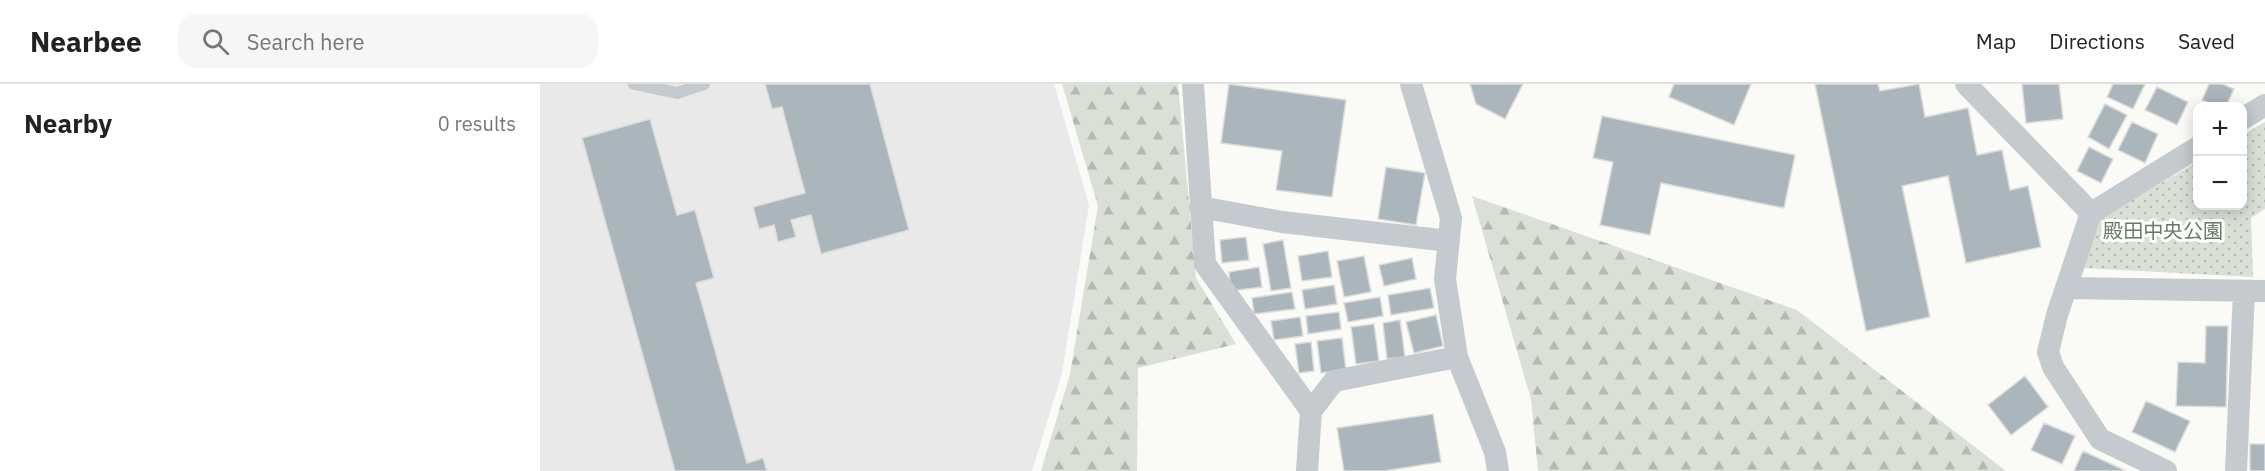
<!DOCTYPE html>
<meta charset="utf-8">
<style>
:root{--surface:#fff;--page:#f6f6f6;--text:#222;--muted:#767676;--line:#e0e0e0}
body{margin:0;font-family:"IBM Plex Sans","Noto Sans JP",sans-serif;background:var(--page);color:var(--text)}
.controls{position:absolute;right:18px;top:18px;display:grid;overflow:hidden;border-radius:12px;box-shadow:0 3px 15px #0003}
.controls button{width:54px;height:54px;display:grid;place-items:center;padding:0;border:0;border-bottom:2px solid var(--line);background:var(--surface);color:var(--text);font:30px sans-serif}
.list{margin:0;padding:0;list-style:none}
h2{display:flex;justify-content:space-between;align-items:center;height:78px;margin:0;padding:0 24px;font-size:26px}
h2 small{font-size:20px;font-weight:400;color:var(--muted)}
.icon{flex:none;width:33px;height:33px;fill:none;stroke:currentColor;stroke-width:2;stroke-linecap:round;stroke-linejoin:round}
.map{position:relative;flex:none;width:1725px;height:387px;overflow:hidden}
header{display:flex;align-items:center;gap:36px;box-sizing:border-box;height:84px;padding:0 30px;background:var(--surface);border-bottom:2px solid var(--line)}
header strong{font-size:28px}
nav{display:flex;gap:33px;margin-inline-start:auto;font-size:21px}
.search{width:420px;height:54px;background:var(--page);display:flex;align-items:center;gap:15px;box-sizing:border-box;padding:0 21px;border-radius:18px;color:var(--muted);font-size:22px}
main{display:flex}
aside{flex:1;background:var(--surface)}
.map>svg:first-child{display:block}
.built{fill:#e8e9e8}
.forest{fill:url(#forest-firs)}
.park{fill:url(#park-dots)}
.building{fill:#abb5bc;stroke:#dcdcda;stroke-width:1.5}
.lines{fill:none;stroke-linecap:round;stroke-linejoin:round}
.lane{stroke:#c5cace;stroke-width:12}
.street{stroke:#c5cace;stroke-width:22}
.labels{text-anchor:middle;dominant-baseline:central;stroke-width:6;stroke-linejoin:round;paint-order:stroke}
.park-label{font-size:20px;fill:#677c62;stroke:#fff}
</style>
<header>
<strong>Nearbee</strong>
<div class="search"><svg class="icon" aria-label="search" viewBox="0 0 24 24"><circle cx="10" cy="10" r="6"/><path d="M15 15l6 6"/></svg>Search here</div>
<nav><a>Map</a><a>Directions</a><a>Saved</a></nav>
</header>
<main>
<aside>
<h2>Nearby<small>0 results</small></h2>
<ul class="list">
</ul>
</aside>
<div class="map">
<svg width="1725" height="387" viewBox="0 0 1725 387">
<defs>
<pattern id="forest-firs" width="22" height="20" patternUnits="userSpaceOnUse" patternTransform="scale(1.5)"><rect width="22" height="20" fill="#dae0d6"/><path d="M5 1l3.5 6h-7zM16 11l3.5 6h-7z" fill="#b4bab3"/></pattern>
<pattern id="park-dots" width="8" height="8" patternUnits="userSpaceOnUse" patternTransform="scale(1.5)"><rect width="8" height="8" fill="#dae0d6"/><path d="M2 2h.1M6 6h.1" fill="none" stroke="#b4bab3" stroke-width="1.8" stroke-linecap="round"/></pattern>
</defs>
<rect width="100%" height="100%" fill="#fafaf7"/>
<path class="built" d="M0 0H514L549 121 522 289 492 387H0Z"/>
<path class="forest" d="M522 0H638L656 194 696 260 598 284 597 387H501L530 290 558 122Z
M932 112 1257 226 1466 387H998L991 315Z"/>
<path class="park" d="M1725 38V125L1711 134 1713 193 1543 184 1561 134 1657 78 1658 122H1702L1703 51Z"/>
<path class="building" d="M225 0H330L369 146 281 170 271 131 251 136 256 153 238 158 234 141 219 145 213 123 265 109 242 23 232 25Z
M689 0 806 16 792 113 736 106 742 67 681 59Z
M930 0H983L965 35 936 20Z
M1134 0H1211L1194 41 1129 13Z
M1275 0H1338L1340 7 1379 0 1385 33 1428 24 1437 71 1462 66 1470 106 1488 102 1501 163 1426 179 1408 92 1362 102 1390 233 1326 247Z
M1482 0H1519L1523 35 1486 39Z
M1573 0H1605L1593 25 1567 13Z
M1669 0H1682L1694 5 1686 22H1676L1662 16Z
M1617 3 1648 18 1637 41 1605 26Z
M1565 20 1587 31 1569 65 1548 53Z
M1062 32 1255 71 1244 124 1121 99 1110 151 1060 141 1073 78 1053 74Z
M110 35 137 131 155 126 174 194 156 199 207 379 223 374 227 387H135L42 54Z
M1592 38 1618 50 1605 79 1578 66Z
M1549 63 1573 75 1561 99 1537 87Z
M846 83 885 89 876 141 838 135Z
M706 153 709 176 682 179 680 156Z
M743 156 751 204 731 207 723 160Z
M788 167 792 193 762 197 758 172Z
M824 172 831 208 804 213 797 177Z
M872 174 876 195 844 202 839 181Z
M719 183 722 203 691 207 689 188Z
M794 201 797 220 765 225 762 206Z
M890 204 894 224 851 231 848 211Z
M752 208 755 225 714 230 712 214Z
M840 213 843 232 808 238 804 219Z
M799 228 801 245 768 250 766 232Z
M896 231 903 262 874 269 866 238Z
M760 233 763 252 734 256 731 237Z
M860 236 865 273 847 275 843 239Z
M834 240 839 277 816 280 811 243Z
M1666 242H1688L1686 323 1636 322 1638 278 1665 279Z
M802 254 806 286 781 289 777 257Z
M771 258 774 287 759 289 755 260Z
M1485 292 1508 323 1471 351 1448 321Z
M1606 317 1650 337 1635 368 1592 348Z
M893 330 901 378 844 387H804L797 344Z
M1504 339 1535 352 1522 380 1491 366Z
M1710 360H1725V387H1710Z
M1543 367 1586 387H1534Z"/>
<g class="lines">
<path class="lane" d="M94 0 137 9 164 0"/>
<path class="street" d="M653 0 665 180 771 327
M871 0 911 134 905 195 917 273 955 368 958 387
M1426 0 1551 129
M1702 35 1725 21
M660 123 742 138 909 157
M1526 204 1725 207
M767 387 771 327 794 297 917 273
M1626 387 1560 355 1513 283 1508 268 1517 231 1551 129 1658 63
M1696 387 1704 207"/>
</g>
<g class="labels">
<g class="park-label">
<text x="1623" y="146">殿田中央公園</text>
</g>
</g>
</svg>
<div class="controls">
<button>+</button>
<button>−</button>
</div>
</div>
</main>
